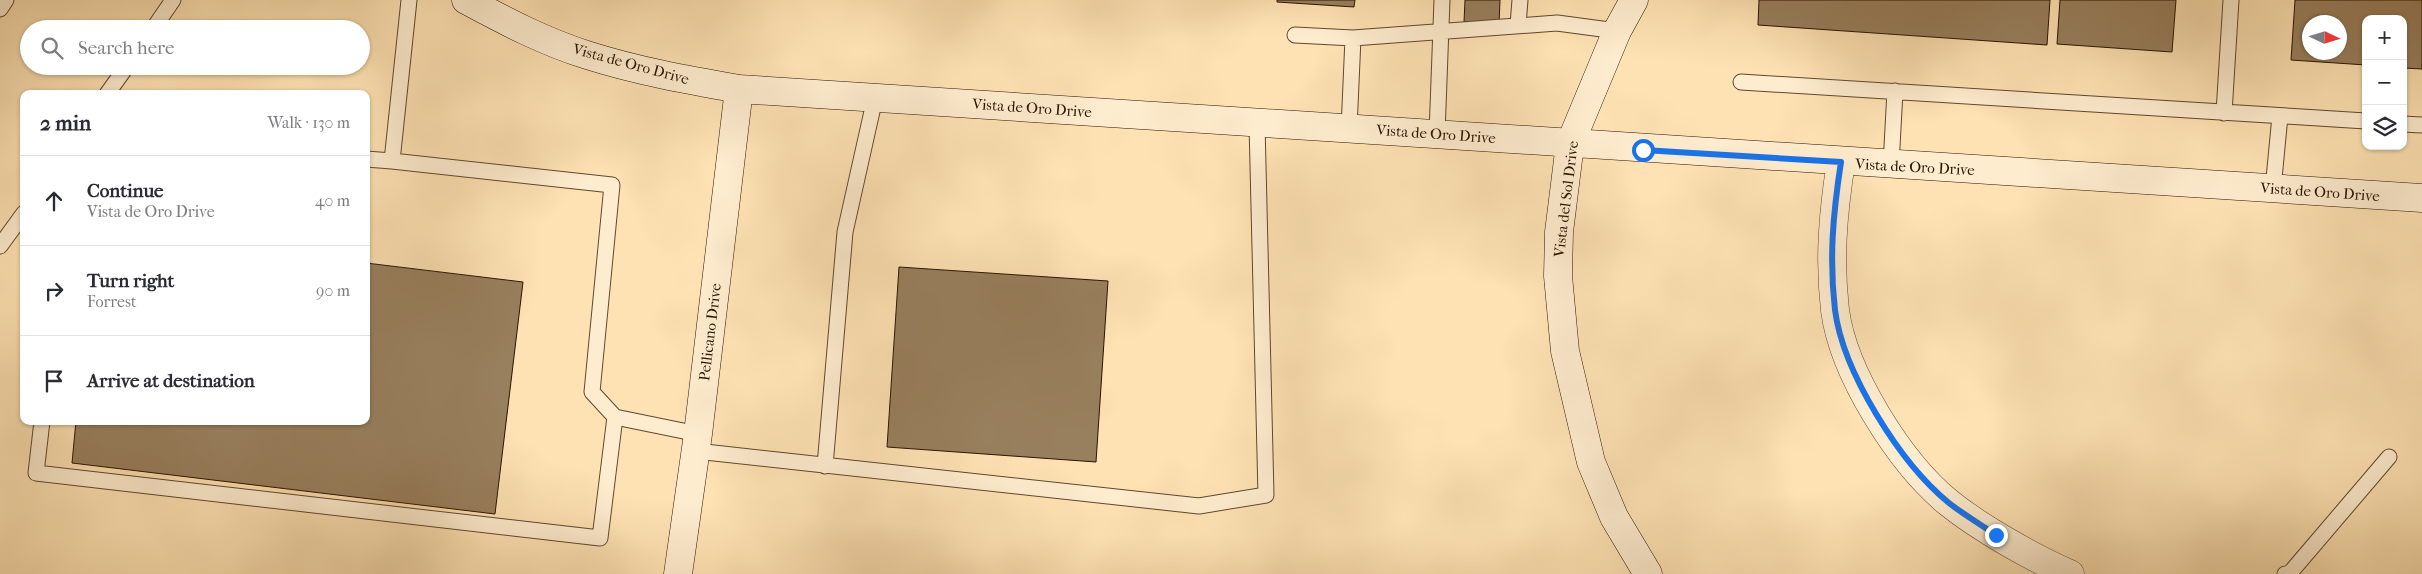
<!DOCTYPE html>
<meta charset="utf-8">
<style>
:root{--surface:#fff;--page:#f2f2f3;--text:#2b2b33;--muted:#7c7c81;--line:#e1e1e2}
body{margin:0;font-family:"IM FELL French Canon",serif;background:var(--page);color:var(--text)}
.controls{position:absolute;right:15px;top:15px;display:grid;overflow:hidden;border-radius:10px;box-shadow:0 1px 4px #0004}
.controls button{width:45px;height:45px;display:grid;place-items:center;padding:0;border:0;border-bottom:1px solid var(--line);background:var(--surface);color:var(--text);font:25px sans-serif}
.compass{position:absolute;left:2302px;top:15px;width:45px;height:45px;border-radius:50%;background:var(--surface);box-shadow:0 1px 4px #0004;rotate:94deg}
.stop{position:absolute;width:15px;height:15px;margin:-11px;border:4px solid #1a73e8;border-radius:50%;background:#fff}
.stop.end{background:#1a73e8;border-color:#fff;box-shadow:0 1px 5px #0008}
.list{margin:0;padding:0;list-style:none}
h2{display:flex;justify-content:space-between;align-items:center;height:65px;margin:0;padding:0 20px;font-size:21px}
h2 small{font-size:16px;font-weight:400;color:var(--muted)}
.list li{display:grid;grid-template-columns:32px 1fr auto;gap:15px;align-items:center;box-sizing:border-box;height:90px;padding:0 20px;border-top:1px solid var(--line)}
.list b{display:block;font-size:19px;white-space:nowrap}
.list p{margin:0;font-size:16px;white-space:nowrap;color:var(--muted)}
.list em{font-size:16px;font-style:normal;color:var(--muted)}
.icon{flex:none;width:28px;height:28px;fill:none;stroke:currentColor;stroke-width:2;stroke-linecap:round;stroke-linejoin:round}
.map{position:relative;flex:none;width:2422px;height:574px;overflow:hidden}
.search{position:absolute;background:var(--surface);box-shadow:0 1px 4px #0004;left:20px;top:20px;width:350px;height:55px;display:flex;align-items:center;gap:12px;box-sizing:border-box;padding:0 18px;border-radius:28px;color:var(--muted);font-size:19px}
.panel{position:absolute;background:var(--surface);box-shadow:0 1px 4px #0004;left:20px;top:90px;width:350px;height:335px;border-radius:10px}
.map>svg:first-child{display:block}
.building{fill:#987f5d;stroke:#2a1400;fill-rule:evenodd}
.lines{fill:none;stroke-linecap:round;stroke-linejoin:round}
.lane-casing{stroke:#5f482d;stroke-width:17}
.street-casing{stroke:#5f482d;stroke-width:29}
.secondary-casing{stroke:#2a1400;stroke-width:29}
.lane{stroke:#feecce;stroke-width:15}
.street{stroke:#feecce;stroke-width:28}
.secondary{stroke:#feecce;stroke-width:28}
.route{stroke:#1a73e8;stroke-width:6}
.labels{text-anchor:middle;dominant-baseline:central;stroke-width:4;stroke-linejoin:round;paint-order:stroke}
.street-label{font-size:15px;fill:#2a1400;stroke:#feecce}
</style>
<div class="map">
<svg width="2422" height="574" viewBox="0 0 2422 574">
<rect width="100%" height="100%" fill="#fee2b3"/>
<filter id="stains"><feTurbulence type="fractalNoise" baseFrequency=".004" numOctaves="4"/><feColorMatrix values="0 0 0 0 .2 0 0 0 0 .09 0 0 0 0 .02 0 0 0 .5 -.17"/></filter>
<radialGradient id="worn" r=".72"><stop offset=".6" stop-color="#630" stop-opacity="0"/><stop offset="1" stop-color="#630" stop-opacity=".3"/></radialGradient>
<path class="building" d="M1277 0H1355L1354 7 1277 2Z
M1465 0H1500L1499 24 1464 22Z
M1759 0H2050L2047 45 1758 25Z
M2060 0H2176L2172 52 2057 44Z
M2295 0H2422V69L2403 68V19H2366V65L2291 60ZM2310 22H2340V52H2310Z
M366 263 523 282 495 514 72 463 76 421H366Z
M899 267 1108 281 1096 462 887 447Z"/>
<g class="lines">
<g class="lane-casing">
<path id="lane" d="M409 0 392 161 612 185 592 392 615 417 698 434
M0 9 6 0
M1518 25 1520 0
M153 29 173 0
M1295 35 1353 38 1557 23 1617 31
M1741 82 2366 121
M107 94 127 66
M2224 113 2231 0
M2403 124 2422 125
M1349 129 1353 38
M1437 134 1442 0
M366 159 392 161
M1891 165 1895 91
M2273 189 2280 116
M0 246 24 213
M42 421 36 473 600 538 615 417
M696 451 1199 506 1266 495 1257 124
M825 466 845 232 875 98
M2285 574 2290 573 2389 457"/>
</g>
<g class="street-casing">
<path id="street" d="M1841 162C1833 213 1829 259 1835 310 1843 373 1900 463 1949 503 1980 528 2033 558 2070 574"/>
</g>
<g class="secondary-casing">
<path id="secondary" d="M466 0C505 21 545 42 587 55 637 71 688 80 739 89 1300 126 1861 163 2422 198
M1634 0 1617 31 1570 144 1559 232 1558 276 1565 351 1591 462 1614 517 1648 574
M678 574 698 434 739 89"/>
</g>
<use href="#lane" class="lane"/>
<use href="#street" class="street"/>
<use href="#secondary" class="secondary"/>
</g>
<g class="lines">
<path class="route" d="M1643 150 1841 162C1833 214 1829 258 1835 310 1843 372 1900 463 1949 503 1963 514 1980 524 1996 535"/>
</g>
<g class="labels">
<g class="street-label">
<text transform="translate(631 64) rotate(15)">Vista de Oro Drive</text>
<text transform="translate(1032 108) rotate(4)">Vista de Oro Drive</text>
<text transform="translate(1436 134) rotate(4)">Vista de Oro Drive</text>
<text transform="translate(1915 167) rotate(3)">Vista de Oro Drive</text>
<text transform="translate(2320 192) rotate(4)">Vista de Oro Drive</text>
<text transform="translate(1566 199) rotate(-83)">Vista del Sol Drive</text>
<text transform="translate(710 332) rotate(-83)">Pellicano Drive</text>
</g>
</g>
<rect width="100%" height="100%" filter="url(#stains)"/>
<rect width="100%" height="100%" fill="url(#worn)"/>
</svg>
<div class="controls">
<button>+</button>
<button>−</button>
<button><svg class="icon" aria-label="layers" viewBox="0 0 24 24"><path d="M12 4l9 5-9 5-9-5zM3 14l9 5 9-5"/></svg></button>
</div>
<svg class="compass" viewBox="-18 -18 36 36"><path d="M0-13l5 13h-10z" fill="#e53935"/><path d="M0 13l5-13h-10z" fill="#7c7c81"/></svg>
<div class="stop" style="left:1643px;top:150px"></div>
<div class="stop end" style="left:1996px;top:535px"></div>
<div class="search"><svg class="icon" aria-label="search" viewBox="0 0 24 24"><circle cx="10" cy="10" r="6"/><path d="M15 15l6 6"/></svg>Search here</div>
<section class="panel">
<h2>2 min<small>Walk · 130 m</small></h2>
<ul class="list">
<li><svg class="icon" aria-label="ahead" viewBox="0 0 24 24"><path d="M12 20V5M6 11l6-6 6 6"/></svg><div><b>Continue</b><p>Vista de Oro Drive</p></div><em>40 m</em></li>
<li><svg class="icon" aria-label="right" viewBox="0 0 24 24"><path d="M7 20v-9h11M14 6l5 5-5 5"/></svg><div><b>Turn right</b><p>Forrest</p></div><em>90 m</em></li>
<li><svg class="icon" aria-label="arrive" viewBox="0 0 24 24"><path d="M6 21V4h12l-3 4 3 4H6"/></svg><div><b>Arrive at destination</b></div></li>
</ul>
</section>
</div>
